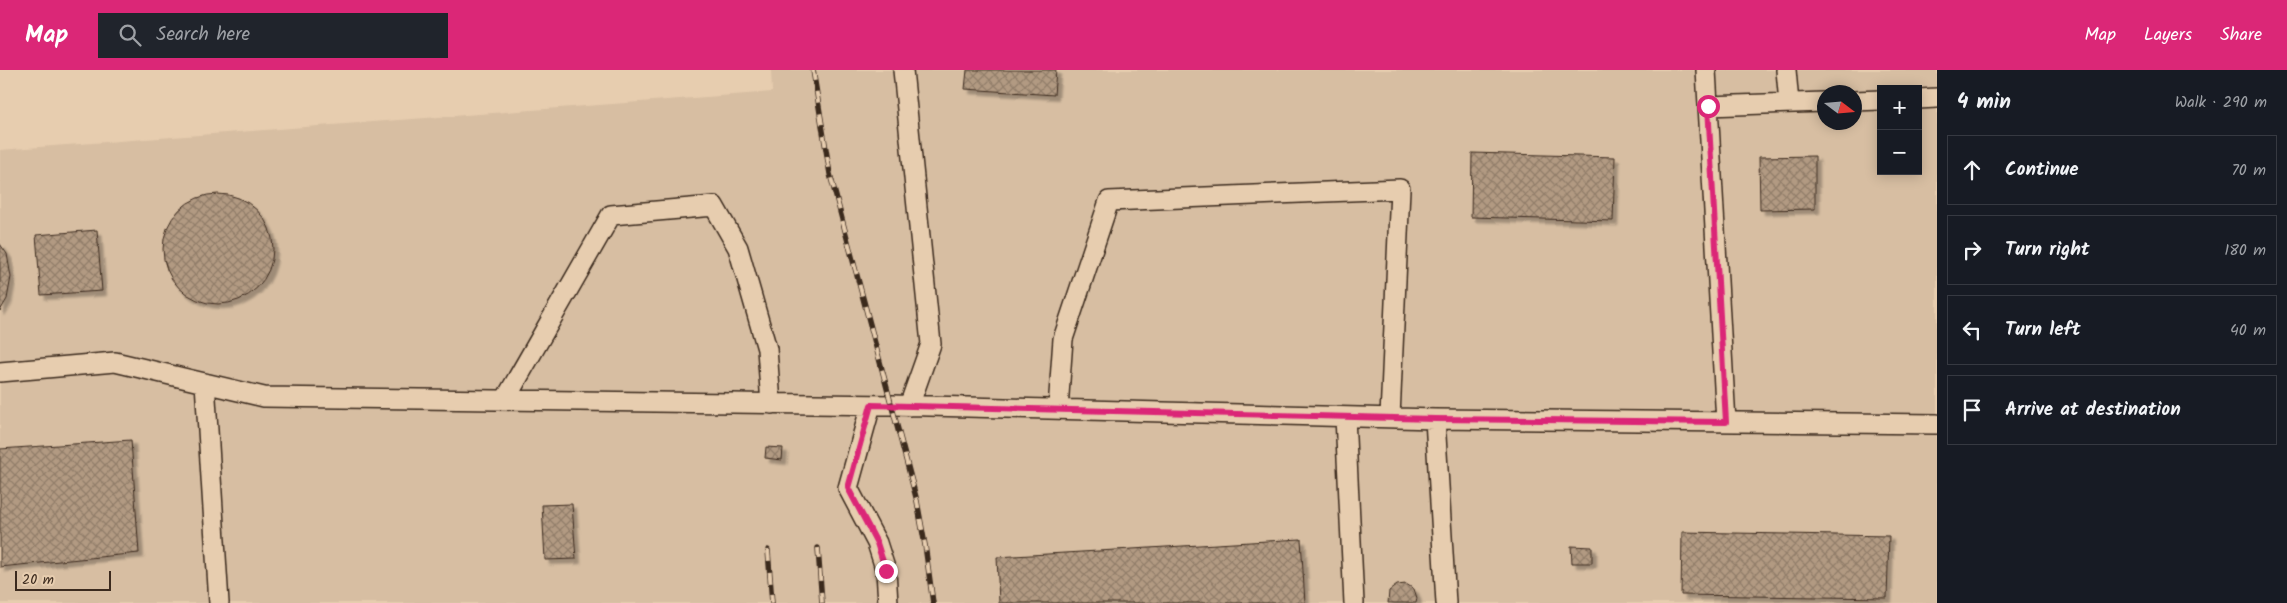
<!DOCTYPE html>
<meta charset="utf-8">
<style>
:root{--surface:#171b24;--page:#20242c;--text:#f1f3f6;--muted:#9ea1a6;--line:#363941;--accent:#db2777}
body{margin:0;font-family:Kalam,sans-serif;background:var(--page);color:var(--text)}
.controls{position:absolute;right:15px;top:15px;display:grid;overflow:hidden;border-radius:0px;box-shadow:0 2px 12px #0003}
.controls button{width:45px;height:45px;display:grid;place-items:center;padding:0;border:0;border-bottom:1px solid var(--line);background:var(--surface);color:var(--text);font:25px sans-serif}
.compass{position:absolute;left:1817px;top:15px;width:45px;height:45px;border-radius:50%;background:var(--surface);box-shadow:0 2px 12px #0003;rotate:106deg}
.scale{position:absolute;left:15px;bottom:12px;width:96px;box-sizing:border-box;padding-left:5px;border:2px solid #3b2a1e;border-top:0;font-size:14px;line-height:18px;white-space:nowrap;color:#3b2a1e;-webkit-text-stroke:4px #e7cdaf;paint-order:stroke}
.stop{position:absolute;width:15px;height:15px;margin:-11px;border:4px solid #db2777;border-radius:50%;background:#fff}
.stop.end{background:#db2777;border-color:#fff;box-shadow:0 1px 5px #0008}
.list{margin:0;padding:0;list-style:none}
h2{display:flex;justify-content:space-between;align-items:center;height:65px;margin:0;padding:0 20px;font-size:21px}
h2 small{font-size:16px;font-weight:400;color:var(--muted)}
.list li{display:grid;grid-template-columns:32px 1fr auto;gap:15px;align-items:center;box-sizing:border-box;height:70px;margin:0 10px 10px;padding:0 10px;border:1px solid var(--line);border-radius:0px}
.list b{display:block;font-size:19px;white-space:nowrap}
.list em{font-size:16px;font-style:normal;color:var(--muted)}
.icon{flex:none;width:28px;height:28px;fill:none;stroke:currentColor;stroke-width:2;stroke-linecap:round;stroke-linejoin:round}
.map{position:relative;flex:none;width:1937px;height:533px;overflow:hidden}
header{display:flex;align-items:center;gap:30px;box-sizing:border-box;height:70px;padding:0 25px;background:var(--accent);color:#fff}
header strong{font-size:24px}
nav{display:flex;gap:28px;margin-inline-start:auto;font-size:18px}
.search{width:350px;height:45px;background:var(--page);display:flex;align-items:center;gap:12px;box-sizing:border-box;padding:0 18px;border-radius:0px;color:var(--muted);font-size:19px}
main{display:flex}
aside{flex:1;background:var(--surface)}
.map>svg:first-child{display:block}
.built{fill:#d7bea2;fill-rule:evenodd}
.building{fill:url(#building-cross-hatch);stroke:#3b2a1e;filter:url(#shadow)}
.lines{fill:none;stroke-linecap:round;stroke-linejoin:round}
.service-casing{stroke:#3b2a1e;stroke-width:22}
.service{stroke:#e7cdaf;stroke-width:19}
.rail-casing{stroke:#3b2a1e;stroke-width:5.5}
.rail{stroke:#e7cdaf;stroke-width:4;stroke-dasharray:11;stroke-linecap:butt}
.route{stroke:#db2777;stroke-width:6}
</style>
<header>
<strong>Map</strong>
<div class="search"><svg class="icon" aria-label="search" viewBox="0 0 24 24"><circle cx="10" cy="10" r="6"/><path d="M15 15l6 6"/></svg>Search here</div>
<nav><a>Map</a><a>Layers</a><a>Share</a></nav>
</header>
<main>
<div class="map">
<svg width="1937" height="533" viewBox="0 0 1937 533">
<defs>
<pattern id="building-cross-hatch" width="8" height="8" patternUnits="userSpaceOnUse" patternTransform="scale(1.25)"><rect width="8" height="8" fill="#b29a82"/><path d="M0 0l8 8M0 8l8-8" fill="none" stroke="#927e6a"/></pattern>
<filter id="shadow"><feDropShadow dx="4.5" dy="4.5" stdDeviation="1" flood-color="#0004"/></filter>
</defs>
<rect width="100%" height="100%" fill="#e7cdaf"/>
<filter id="ink" filterUnits="userSpaceOnUse"><feTurbulence type="fractalNoise" baseFrequency=".02" numOctaves="2"/><feDisplacementMap in="SourceGraphic" scale="10" xChannelSelector="R" yChannelSelector="G"/><feConvolveMatrix kernelMatrix="1 2 1 2 8 2 1 2 1" color-interpolation-filters="sRGB"/></filter>
<g filter="url(#ink)">
<path class="built" d="M771 0H1937V533H0V80L772 22ZM1881 19H1918V101H1881ZM1824 22H1854V52H1824Z"/>
<path class="building" d="M967 0H1056L1054 25 965 19Z
M1472 83 1615 87 1613 151 1471 147Z
M1815 86V139L1760 140 1759 87Z
M163 179a55 55 0 1 1 110 0a55 55 0 1 1-110 0Z
M97 160 102 221 41 225 36 165Z
M0 174 7 184 11 207 7 229 0 241Z
M131 370 139 483 0 497V379Z
M766 377 783 378 782 390 765 388Z
M572 434 576 489 545 490 542 435Z
M1682 462 1889 466 1887 528 1681 525Z
M1301 469 1305 533H999L997 487Z
M1571 476 1592 477V493H1572Z
M1406 514 1414 519 1417 528 1416 533H1388L1389 521 1397 515Z"/>
<g class="lines">
<g class="service-casing">
<path id="service" d="M903 0 931 274 909 336
M1706 0 1726 352
M1786 0 1789 33
M1918 29 1937 28
M1854 31 1881 30
M1708 36 1824 32
M0 302 115 292 264 327 892 335 1435 349 1937 354
M205 313 219 533
M505 330 611 145 714 136 738 178 767 279 771 334
M871 335 848 418 877 473 886 501 888 533
M1058 339 1063 269 1109 131 1400 119 1390 347
M1345 347 1354 533
M1435 349 1446 533"/>
</g>
<use href="#service" class="service"/>
<g class="rail-casing">
<path id="rail" d="M813 0 830 104 917 431 925 475 933 533
M818 478 822 533
M768 480 772 533"/>
</g>
<use href="#rail" class="rail"/>
</g>
</g>
<g class="lines" filter="url(#ink)">
<path class="route" d="M886 501 877 473 848 418 871 335 1435 349 1726 352 1708 36"/>
</g>
</svg>
<div class="controls">
<button>+</button>
<button>−</button>
</div>
<svg class="compass" viewBox="-18 -18 36 36"><path d="M0-13l5 13h-10z" fill="#e53935"/><path d="M0 13l5-13h-10z" fill="#9ea1a6"/></svg>
<div class="scale">20 m</div>
<div class="stop" style="left:1708px;top:36px"></div>
<div class="stop end" style="left:886px;top:501px"></div>
</div>
<aside>
<h2>4 min<small>Walk · 290 m</small></h2>
<ul class="list">
<li><svg class="icon" aria-label="ahead" viewBox="0 0 24 24"><path d="M12 20V5M6 11l6-6 6 6"/></svg><div><b>Continue</b></div><em>70 m</em></li>
<li><svg class="icon" aria-label="right" viewBox="0 0 24 24"><path d="M7 20v-9h11M14 6l5 5-5 5"/></svg><div><b>Turn right</b></div><em>180 m</em></li>
<li><svg class="icon" aria-label="left" viewBox="0 0 24 24"><path d="M17 20v-9H6M10 6l-5 5 5 5"/></svg><div><b>Turn left</b></div><em>40 m</em></li>
<li><svg class="icon" aria-label="arrive" viewBox="0 0 24 24"><path d="M6 21V4h12l-3 4 3 4H6"/></svg><div><b>Arrive at destination</b></div></li>
</ul>
</aside>
</main>
